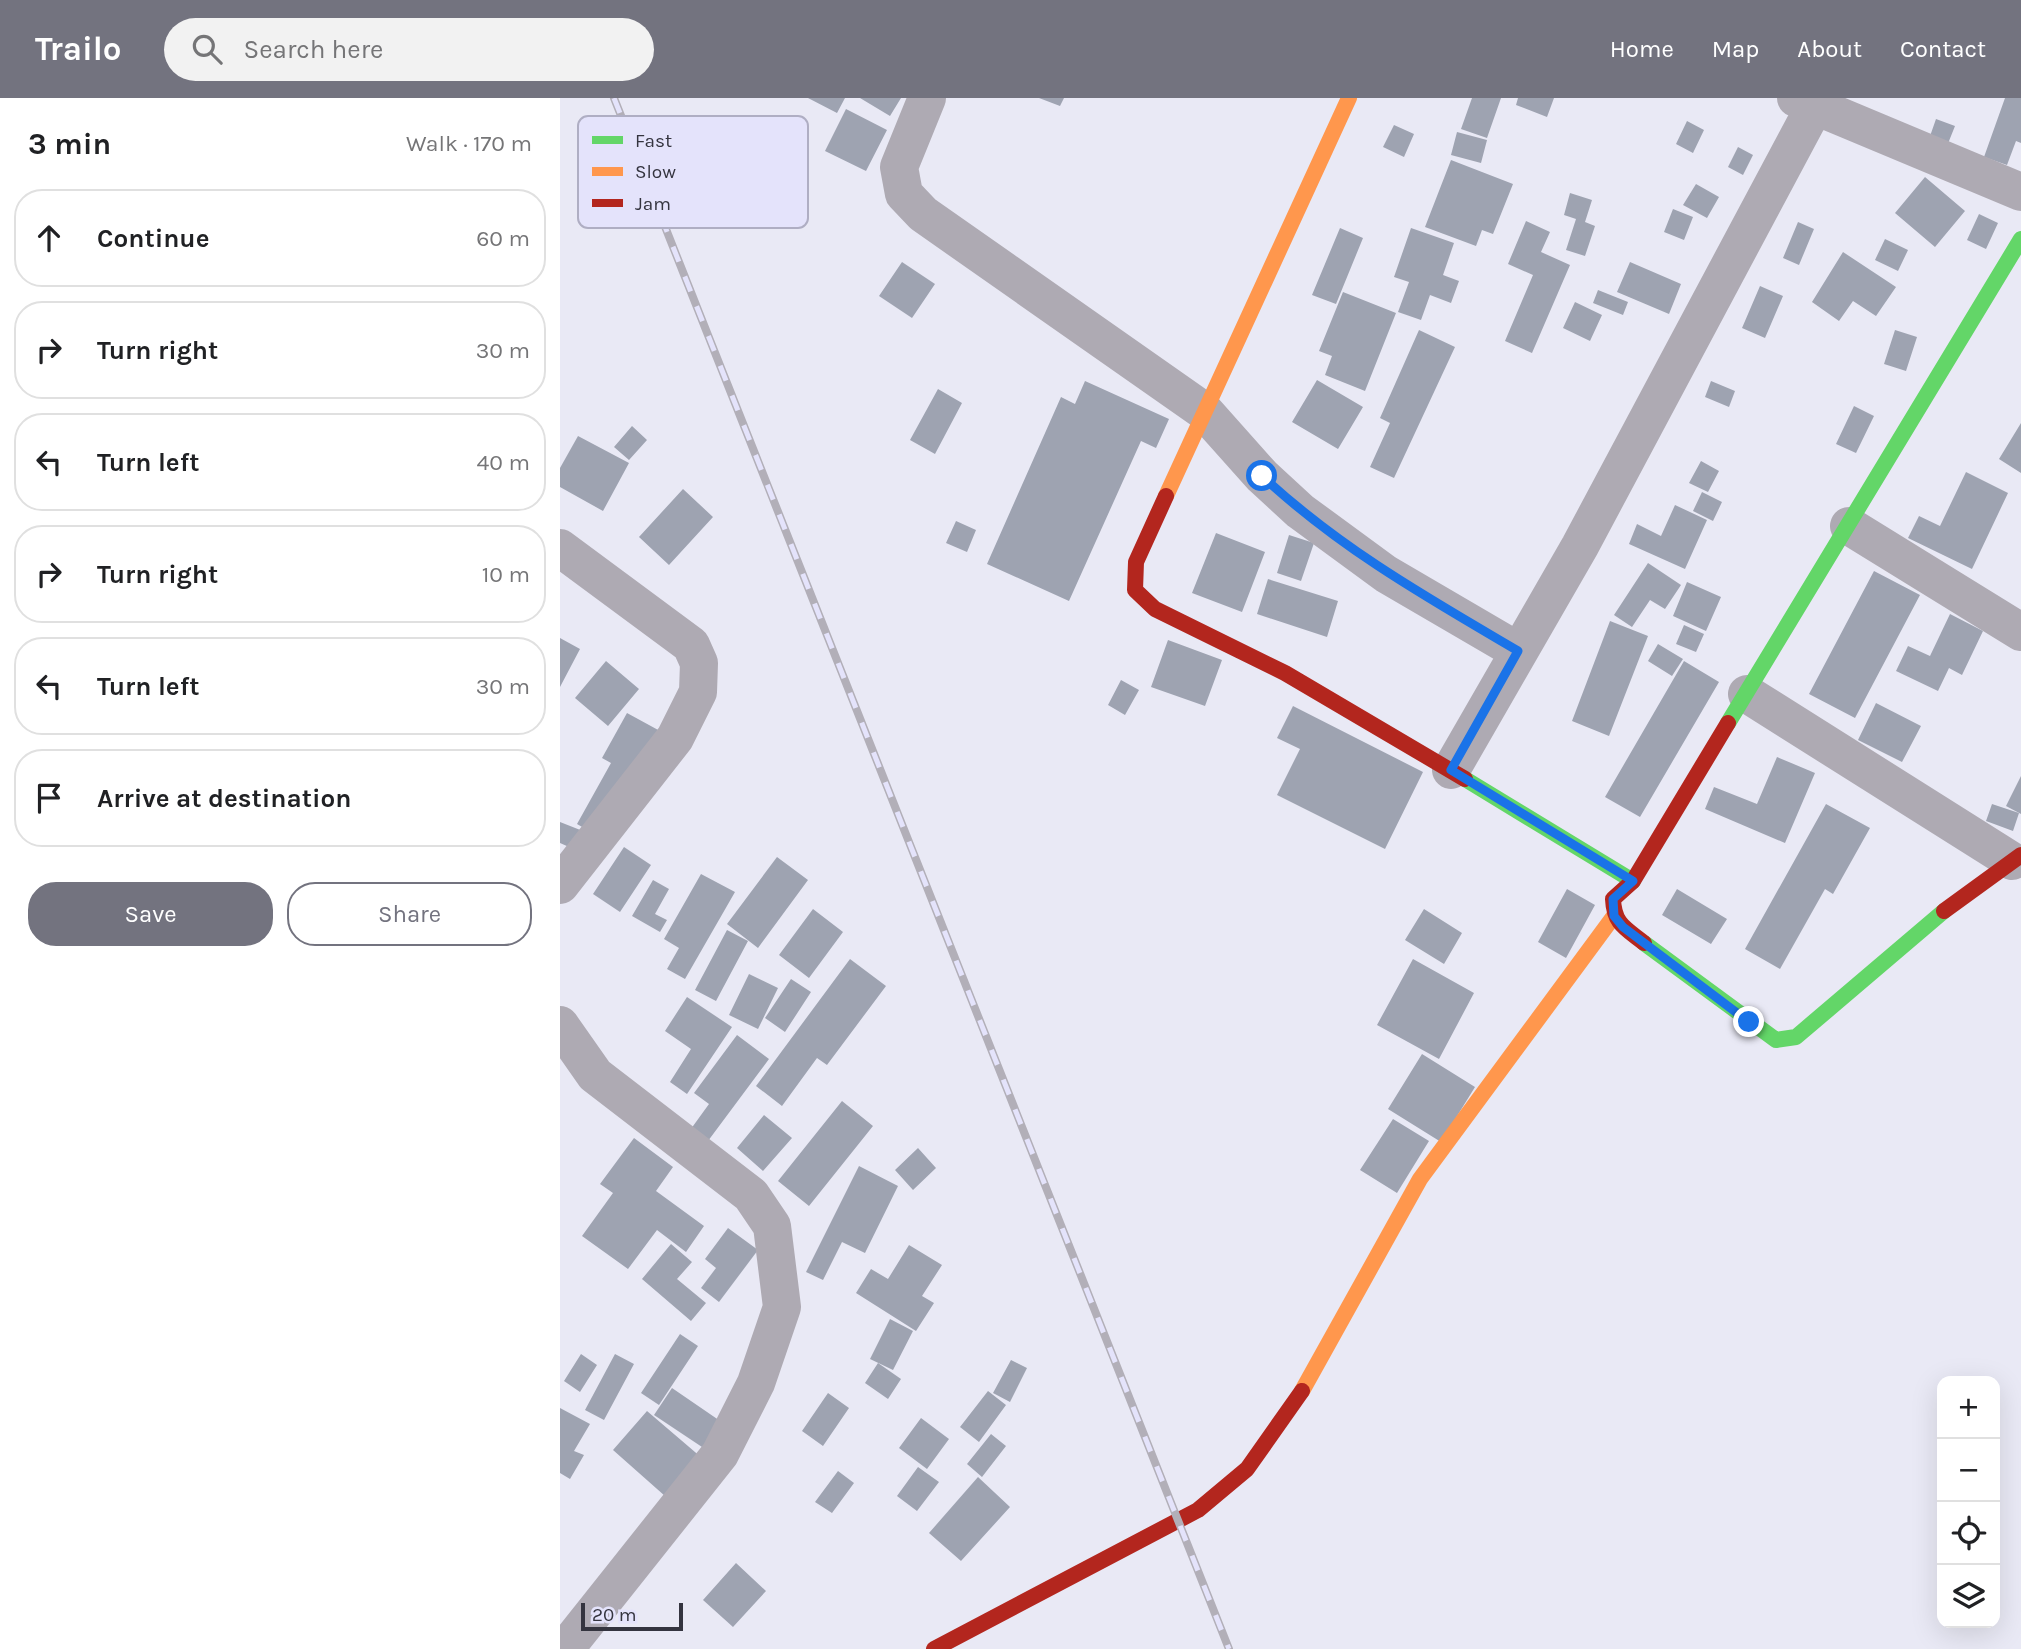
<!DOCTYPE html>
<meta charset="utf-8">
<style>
:root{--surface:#fff;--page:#f2f2f2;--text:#202124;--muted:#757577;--line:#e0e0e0;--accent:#73737f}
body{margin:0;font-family:Karla,sans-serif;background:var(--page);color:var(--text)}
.controls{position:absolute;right:21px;bottom:21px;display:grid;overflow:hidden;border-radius:14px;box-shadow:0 7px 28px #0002}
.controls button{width:63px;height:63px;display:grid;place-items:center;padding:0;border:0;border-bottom:2px solid var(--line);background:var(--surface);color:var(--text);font:35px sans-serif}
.scale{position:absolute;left:21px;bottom:18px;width:102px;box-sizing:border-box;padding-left:7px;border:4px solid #34343f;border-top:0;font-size:19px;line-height:24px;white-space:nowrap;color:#34343f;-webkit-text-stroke:5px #e4e3fb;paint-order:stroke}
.stop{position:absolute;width:21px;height:21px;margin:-16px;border:5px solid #1a73e8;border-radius:50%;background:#fff}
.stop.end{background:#1a73e8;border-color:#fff;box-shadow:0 2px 7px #0008}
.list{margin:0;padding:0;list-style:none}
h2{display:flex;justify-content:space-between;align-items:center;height:91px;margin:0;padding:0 28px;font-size:30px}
h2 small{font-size:23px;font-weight:400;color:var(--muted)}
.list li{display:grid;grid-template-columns:46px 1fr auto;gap:21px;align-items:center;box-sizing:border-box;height:98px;margin:0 14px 14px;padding:0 14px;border:2px solid var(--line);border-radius:28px}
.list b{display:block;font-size:26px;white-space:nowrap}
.list em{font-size:23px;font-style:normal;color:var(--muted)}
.actions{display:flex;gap:14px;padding:21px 28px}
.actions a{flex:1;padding:16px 0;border:2px solid var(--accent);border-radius:28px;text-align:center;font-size:24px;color:var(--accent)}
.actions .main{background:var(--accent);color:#fff}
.icon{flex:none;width:38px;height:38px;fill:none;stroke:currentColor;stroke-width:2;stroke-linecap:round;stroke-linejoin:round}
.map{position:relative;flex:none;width:1461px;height:1551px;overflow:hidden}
header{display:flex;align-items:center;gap:42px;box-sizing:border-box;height:98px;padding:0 35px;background:var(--accent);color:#fff}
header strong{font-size:33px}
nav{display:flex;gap:38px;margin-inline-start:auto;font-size:24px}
.search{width:490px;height:63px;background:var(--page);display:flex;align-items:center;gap:18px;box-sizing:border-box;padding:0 24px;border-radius:38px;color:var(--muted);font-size:26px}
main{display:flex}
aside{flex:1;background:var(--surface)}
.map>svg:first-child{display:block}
.building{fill:#9ea3b1}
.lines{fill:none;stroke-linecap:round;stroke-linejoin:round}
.street{stroke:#aeaab3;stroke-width:38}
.fast{stroke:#63d668;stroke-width:16}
.slow{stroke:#ff974d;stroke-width:16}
.jam{stroke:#b3261e;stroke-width:16}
.rail-casing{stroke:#b2afb8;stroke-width:8}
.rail{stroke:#e4e3fb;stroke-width:5;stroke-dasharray:16;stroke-linecap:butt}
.route{stroke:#1a73e8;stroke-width:9}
.key{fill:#e4e3fb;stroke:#afaec3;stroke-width:2}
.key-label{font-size:19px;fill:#34343f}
</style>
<header>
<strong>Trailo</strong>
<div class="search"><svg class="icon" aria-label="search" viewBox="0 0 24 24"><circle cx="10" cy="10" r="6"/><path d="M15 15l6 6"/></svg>Search here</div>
<nav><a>Home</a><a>Map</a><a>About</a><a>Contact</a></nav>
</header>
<main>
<aside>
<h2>3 min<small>Walk · 170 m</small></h2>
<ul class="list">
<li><svg class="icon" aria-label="ahead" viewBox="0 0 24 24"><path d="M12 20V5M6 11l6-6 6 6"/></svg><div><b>Continue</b></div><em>60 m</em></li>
<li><svg class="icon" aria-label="right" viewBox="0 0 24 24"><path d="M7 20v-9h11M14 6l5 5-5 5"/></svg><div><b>Turn right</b></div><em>30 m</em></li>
<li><svg class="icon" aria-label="left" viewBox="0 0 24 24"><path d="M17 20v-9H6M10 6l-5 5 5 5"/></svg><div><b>Turn left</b></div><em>40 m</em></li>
<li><svg class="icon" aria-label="right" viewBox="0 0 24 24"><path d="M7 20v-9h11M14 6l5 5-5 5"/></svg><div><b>Turn right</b></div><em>10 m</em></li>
<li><svg class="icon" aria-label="left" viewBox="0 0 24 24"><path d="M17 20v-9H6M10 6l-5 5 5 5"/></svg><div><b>Turn left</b></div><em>30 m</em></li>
<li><svg class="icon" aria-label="arrive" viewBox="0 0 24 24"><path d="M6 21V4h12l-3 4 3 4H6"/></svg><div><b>Arrive at destination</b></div></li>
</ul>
<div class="actions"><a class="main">Save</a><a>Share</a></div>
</aside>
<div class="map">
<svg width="1461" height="1551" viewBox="0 0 1461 1551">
<rect width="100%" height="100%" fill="#e9e9f5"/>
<path class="building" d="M248 0H285L277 15Z
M300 0H341L330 18Z
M479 0H504L500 8Z
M912 0H941L927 40 901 31Z
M958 0H994L987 19 956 7Z
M1445 0H1461V45L1456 43 1447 67 1424 59Z
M286 11 327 32 306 73 265 53Z
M1376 21 1395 28 1387 48 1369 41Z
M1127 23 1144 32 1133 55 1116 46Z
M834 27 854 36 844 59 823 49Z
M897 34 927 42 921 65 891 57Z
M1178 49 1193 57 1183 77 1168 69Z
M891 62 953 86 933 136 922 132 916 148 865 129Z
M1365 79 1405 113 1375 149 1335 115Z
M1136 86 1159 99 1147 120 1123 107Z
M1010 95 1032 102 1025 124 1035 128 1025 158 1006 152 1016 121 1004 117Z
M1113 111 1133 119 1124 142 1104 134Z
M1419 116 1438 125 1426 151 1407 142Z
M966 123 990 134 981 154 1010 167 972 255 945 243 973 177 948 166Z
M1238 124 1254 131 1239 167 1223 160Z
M780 130 803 140 776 206 752 197Z
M851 130 894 145 883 177 899 183 891 205 870 197 861 222 838 214 849 184 834 179Z
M1325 141 1348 152 1338 173 1315 162Z
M1283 154 1336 189 1316 218 1293 203 1279 223 1252 204Z
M342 164 375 186 352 220 319 198Z
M1070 164 1121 186 1109 216 1057 194Z
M1200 188 1223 198 1205 240 1182 230Z
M1038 192 1068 204 1063 217 1033 205Z
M783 194 836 215 805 293 765 277 772 258 759 253Z
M1015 204 1042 217 1030 243 1003 230Z
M859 232 895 249 834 380 810 369 830 325 820 320Z
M1335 232 1357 239 1346 273 1324 266Z
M757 282 803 309 778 351 732 324Z
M525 283 609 321 596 350 581 343 509 503 427 466 501 299 515 306Z
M1151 283 1175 293 1169 309 1145 299Z
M378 291 402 305 375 356 350 342Z
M1294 308 1314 318 1296 355 1276 346Z
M1461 325V375L1439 361Z
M72 328 87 342 69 362 54 349Z
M18 338 69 365 43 413 0 389V370Z
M1141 363 1159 373 1148 394 1129 385Z
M1406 374 1448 395 1412 471 1348 440 1359 418 1380 428Z
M123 391 153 419 109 467 79 439Z
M1142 394 1162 404 1153 423 1133 413Z
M1115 407 1147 422 1125 471 1069 446 1077 426 1101 438Z
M396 423 416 432 407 454 386 445Z
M656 435 705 454 682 514 632 495Z
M729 437 754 445 741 483 717 475Z
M1088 465 1121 487 1105 511 1090 502 1072 529 1054 517Z
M1314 473 1360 497 1295 620 1249 596Z
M708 481 778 503 767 539 697 516Z
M1127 484 1161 499 1146 533 1113 518Z
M1390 516 1423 533 1402 577 1389 570 1378 593 1336 573 1348 548 1370 558Z
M1050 523 1088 538 1049 638 1012 623Z
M1124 527 1144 536 1136 554 1116 546Z
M0 540 20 551 0 589Z
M608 542 662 562 645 608 591 589Z
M1098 546 1123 561 1112 578 1088 563Z
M46 563 79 591 48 628 15 600Z
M1124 563 1159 584 1080 719 1045 699Z
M561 582 579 592 565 617 548 607Z
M1316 605 1361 628 1342 664 1298 642Z
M733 608 863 674 825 751 717 697 740 651 717 640Z
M67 615 100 633 41 740 17 726 51 665 42 660Z
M1217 659 1255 675 1225 745 1145 711 1154 689 1197 706Z
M1461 678V716L1446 708Z
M1266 706 1310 730 1273 796 1265 791 1220 871 1185 851Z
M1432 706 1459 715 1453 733 1426 723Z
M0 724 33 737 25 756 0 745Z
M64 749 91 767 60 814 33 796Z
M217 759 248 782 198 850 167 826Z
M141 776 175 794 125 881 107 871 119 850 104 841Z
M93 782 109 791 95 816 107 822 100 834 72 818Z
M1007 791 1035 807 1006 860 978 844Z
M1117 791 1167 821 1151 846 1102 817Z
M253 811 283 834 249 880 219 857Z
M864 811 902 835 884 866 845 842Z
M167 832 188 843 156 903 135 892Z
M290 861 326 888 267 967 257 960 222 1008 196 988Z
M853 861 914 895 879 961 817 927Z
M189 876 218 890 198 931 169 917Z
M231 881 251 894 225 934 205 920Z
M127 899 172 929 127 996 110 984 131 951 105 933Z
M177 937 209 961 145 1047 128 1035 149 1006 134 995Z
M862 956 915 989 881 1044 828 1011Z
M282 1003 313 1028 249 1108 218 1083Z
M204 1017 232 1040 203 1073 177 1050Z
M833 1021 869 1043 837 1095 800 1072Z
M74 1040 113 1069 96 1093 144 1128 126 1154 97 1132 68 1171 22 1138 53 1095 40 1086Z
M358 1050 376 1070 353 1092 335 1072Z
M299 1068 338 1088 305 1155 282 1144 263 1182 246 1174Z
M168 1130 198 1152 159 1204 141 1190 156 1170 145 1161Z
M111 1146 132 1164 117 1181 146 1205 131 1223 82 1181Z
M349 1147 382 1167 362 1198 374 1205 356 1233 296 1195 311 1171 328 1181Z
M330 1221 353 1233 333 1272 310 1261Z
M120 1236 138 1248 99 1307 81 1295Z
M21 1256 37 1267 20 1294 4 1283Z
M55 1256 74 1266 44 1322 25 1312Z
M451 1262 467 1270 450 1304 433 1295Z
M318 1265 341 1281 328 1301 305 1285Z
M112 1290 166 1327 148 1353 94 1317Z
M428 1293 446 1307 419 1344 400 1329Z
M268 1295 289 1310 263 1348 242 1333Z
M0 1310 30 1326 14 1353 24 1357 10 1381 0 1375Z
M87 1313 149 1366 114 1406 53 1352Z
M361 1320 389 1341 367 1371 339 1350Z
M431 1336 446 1348 422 1379 407 1366Z
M358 1369 379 1384 357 1413 337 1398Z
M278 1373 294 1385 272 1415 255 1404Z
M418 1379 450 1409 401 1463 369 1435Z
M176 1465 206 1493 173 1529 143 1502Z"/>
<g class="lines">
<path class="street" d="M367 0 339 69 344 96 363 116 644 313 702 378 740 413 826 476 958 553
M1236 0 1461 94
M1289 428 1461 534
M0 450 131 547 139 565 138 594 115 640 0 787
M1187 596 1452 763
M891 672 1020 448 1259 0
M0 927 35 977 191 1097 212 1128 222 1209 196 1285 160 1356 5 1551"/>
<path class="fast" d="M1168 625 1461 141
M905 681 1073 783
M1084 845 1216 942 1236 939 1384 813"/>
<path class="slow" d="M606 398 789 0
M742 1293 860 1081 1054 818"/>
<path class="jam" d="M606 398 576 464 575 492 595 511 725 575 905 681
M1384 813 1461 757
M1084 845C1065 830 1054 826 1053 801L1073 783 1168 625
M374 1551 638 1412 687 1371 742 1293"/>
<g class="rail-casing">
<path id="rail" d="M54 0 669 1551"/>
</g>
<use href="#rail" class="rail"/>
</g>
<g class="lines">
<path class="route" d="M702 378C781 451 866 499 958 553L891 672 1073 783 1053 801 1054 818 1063 829 1189 924"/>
</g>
<rect x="18" y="18" width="230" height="112" rx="10" class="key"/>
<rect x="32" y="38" width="31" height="8" fill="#63d668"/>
<rect x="32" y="69" width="31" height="9" fill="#ff974d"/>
<rect x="32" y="101" width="31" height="8" fill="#b3261e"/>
<g class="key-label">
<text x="75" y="49">Fast</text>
<text x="75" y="80">Slow</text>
<text x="75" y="112">Jam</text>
</g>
</svg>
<div class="controls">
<button>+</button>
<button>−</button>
<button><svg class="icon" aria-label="locate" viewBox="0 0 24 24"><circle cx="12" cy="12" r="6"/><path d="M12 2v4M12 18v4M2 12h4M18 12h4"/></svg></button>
<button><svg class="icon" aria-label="layers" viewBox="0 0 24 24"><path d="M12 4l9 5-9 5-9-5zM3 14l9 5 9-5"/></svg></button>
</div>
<div class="scale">20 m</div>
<div class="stop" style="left:702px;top:378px"></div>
<div class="stop end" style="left:1189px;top:924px"></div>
</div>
</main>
